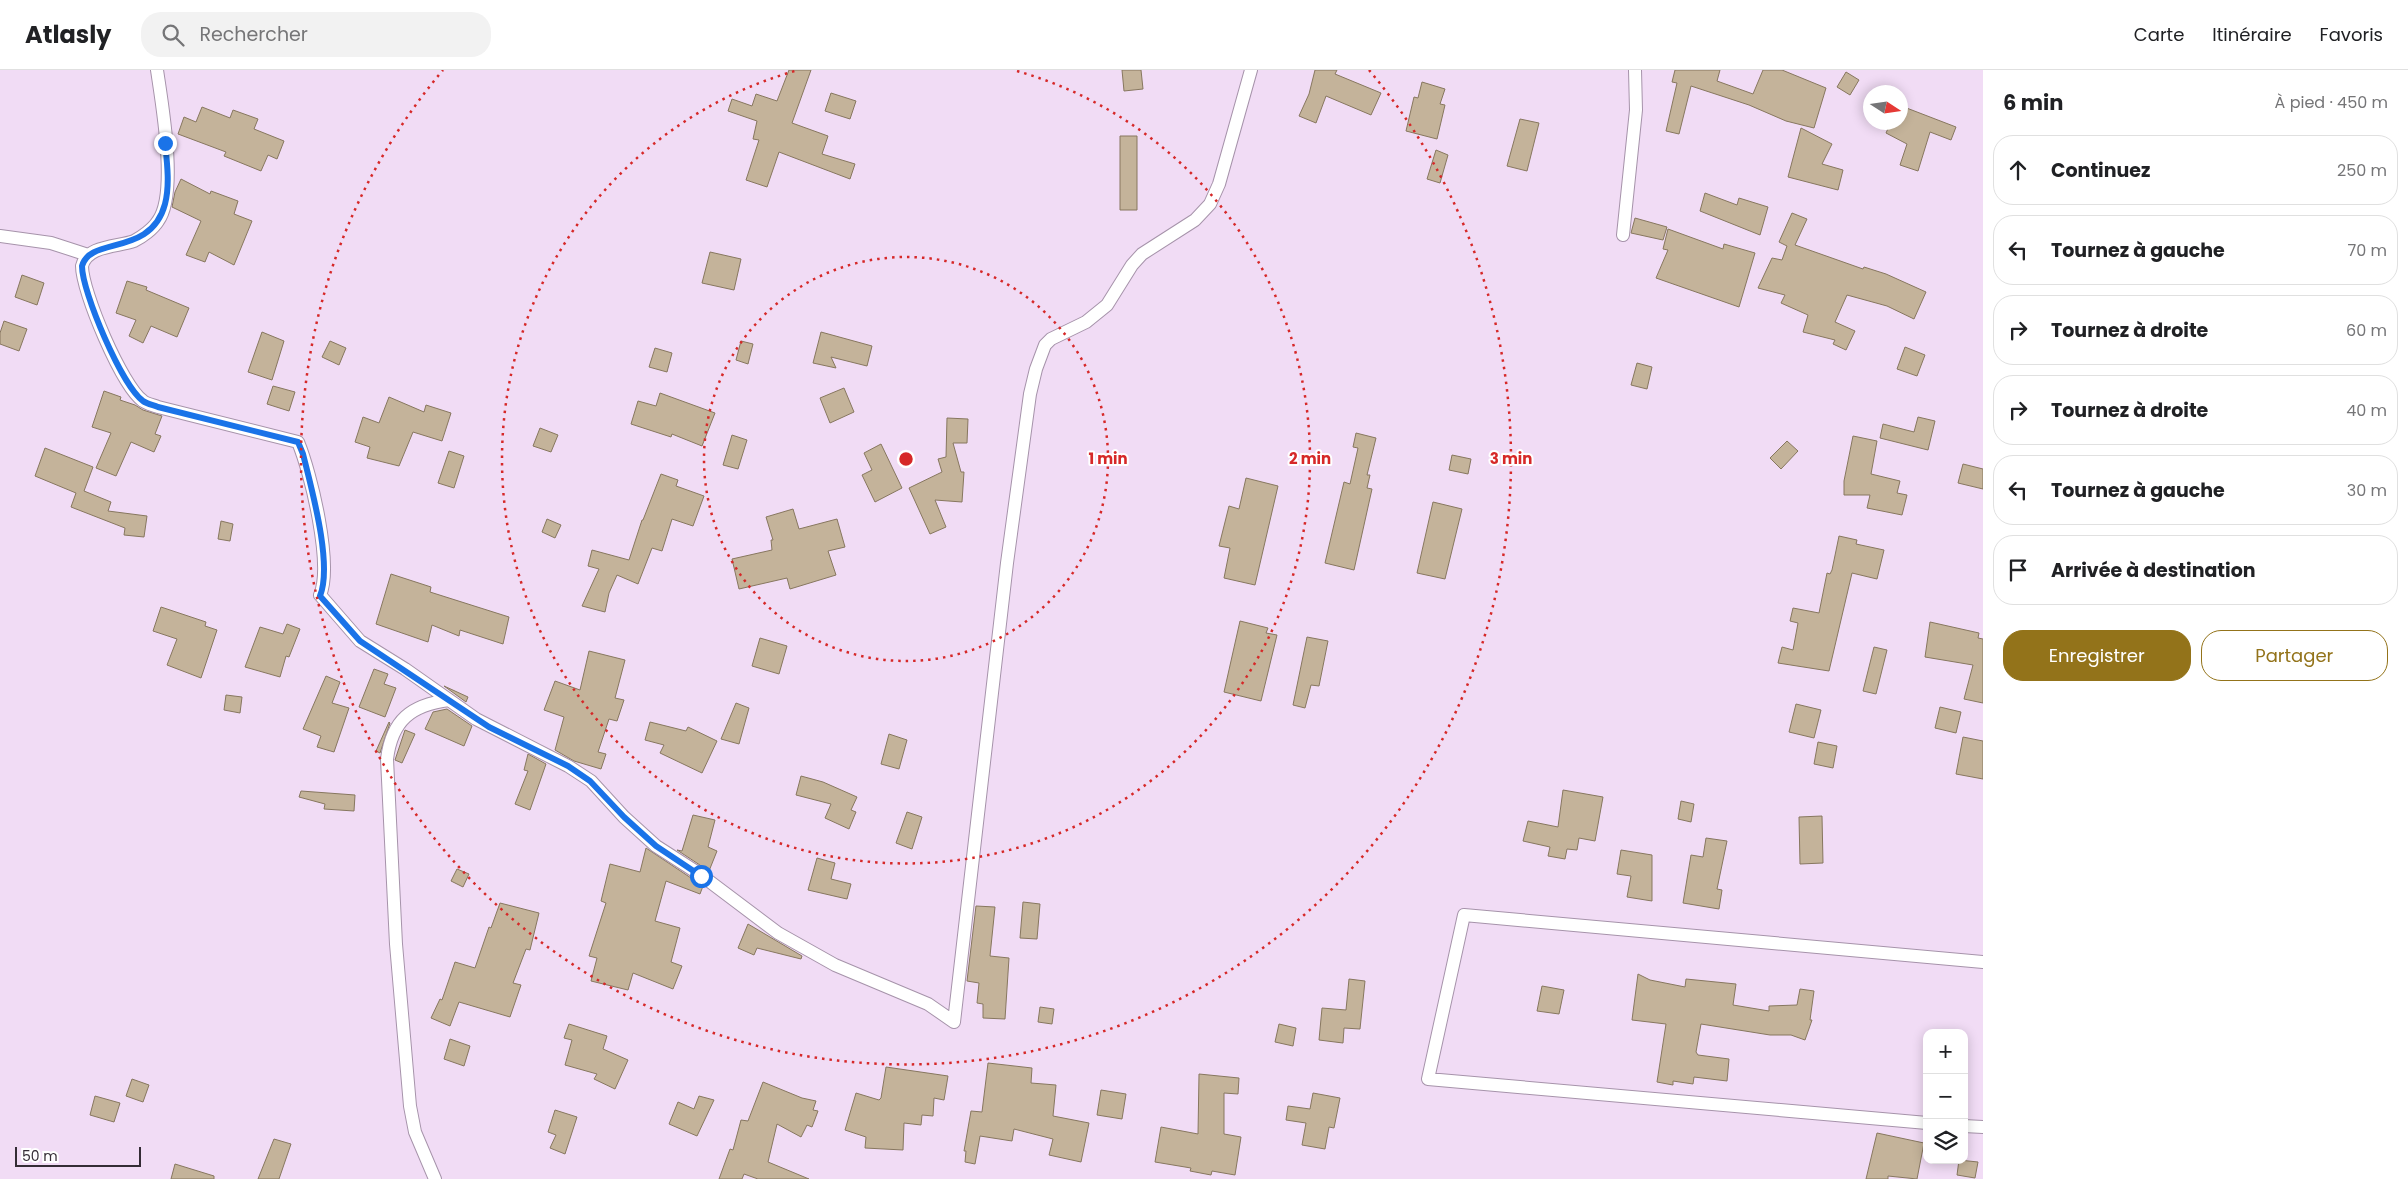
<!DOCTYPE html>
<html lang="fr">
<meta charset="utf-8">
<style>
:root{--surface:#fff;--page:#f2f2f2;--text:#202124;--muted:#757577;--line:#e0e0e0;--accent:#93731a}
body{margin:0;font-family:Poppins,sans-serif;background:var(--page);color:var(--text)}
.controls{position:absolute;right:15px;bottom:15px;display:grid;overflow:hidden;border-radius:10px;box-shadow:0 2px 12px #0003}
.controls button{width:45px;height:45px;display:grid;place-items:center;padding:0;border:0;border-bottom:1px solid var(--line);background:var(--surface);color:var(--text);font:25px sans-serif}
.compass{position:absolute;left:1863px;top:15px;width:45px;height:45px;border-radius:50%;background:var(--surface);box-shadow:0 2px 12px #0003;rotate:102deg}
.scale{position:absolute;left:15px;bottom:12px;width:126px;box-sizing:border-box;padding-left:5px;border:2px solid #342c35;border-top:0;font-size:14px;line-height:18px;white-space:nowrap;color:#342c35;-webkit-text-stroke:4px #fff;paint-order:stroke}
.stop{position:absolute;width:15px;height:15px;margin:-11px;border:4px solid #1a73e8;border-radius:50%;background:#fff}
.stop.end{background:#1a73e8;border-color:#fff;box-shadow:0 1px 5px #0008}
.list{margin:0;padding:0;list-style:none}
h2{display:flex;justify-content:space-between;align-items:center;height:65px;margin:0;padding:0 20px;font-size:21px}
h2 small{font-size:16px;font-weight:400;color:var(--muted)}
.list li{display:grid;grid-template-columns:32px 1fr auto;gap:15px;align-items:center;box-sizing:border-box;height:70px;margin:0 10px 10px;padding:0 10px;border:1px solid var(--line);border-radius:20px}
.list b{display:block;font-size:19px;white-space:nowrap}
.list em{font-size:16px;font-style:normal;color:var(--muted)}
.actions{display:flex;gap:10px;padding:15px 20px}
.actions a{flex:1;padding:11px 0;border:1px solid var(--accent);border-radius:20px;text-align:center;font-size:18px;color:var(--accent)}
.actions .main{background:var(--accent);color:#fff}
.icon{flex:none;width:28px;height:28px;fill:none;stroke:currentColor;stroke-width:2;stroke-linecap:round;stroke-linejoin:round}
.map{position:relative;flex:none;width:1983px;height:1109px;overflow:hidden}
header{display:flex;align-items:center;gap:30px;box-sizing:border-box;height:70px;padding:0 25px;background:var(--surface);border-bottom:1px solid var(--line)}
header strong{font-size:24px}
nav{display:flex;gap:28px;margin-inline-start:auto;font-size:18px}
.search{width:350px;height:45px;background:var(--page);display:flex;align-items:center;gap:12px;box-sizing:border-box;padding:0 18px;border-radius:20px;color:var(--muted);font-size:19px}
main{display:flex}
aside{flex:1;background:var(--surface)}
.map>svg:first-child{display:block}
.building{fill:#c4b39a;stroke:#87775f}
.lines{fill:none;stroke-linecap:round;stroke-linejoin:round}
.minor-casing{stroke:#a693aa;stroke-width:14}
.minor{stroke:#fff;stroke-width:12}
.route{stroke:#1a73e8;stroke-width:6}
.ring{fill:none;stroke:#d62828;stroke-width:2.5;stroke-dasharray:2.5 5}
.centre{fill:#d62828;stroke:#fff;stroke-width:2.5}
.ring-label{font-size:15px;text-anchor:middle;font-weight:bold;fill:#d62828;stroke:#fff;stroke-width:4;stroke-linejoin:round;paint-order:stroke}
</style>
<header>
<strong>Atlasly</strong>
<div class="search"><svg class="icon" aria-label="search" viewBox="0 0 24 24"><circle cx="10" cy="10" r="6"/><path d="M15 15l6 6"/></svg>Rechercher</div>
<nav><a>Carte</a><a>Itinéraire</a><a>Favoris</a></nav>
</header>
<main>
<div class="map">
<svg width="1983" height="1109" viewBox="0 0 1983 1109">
<rect width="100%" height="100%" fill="#f1dcf5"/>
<path class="building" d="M789 0H811L792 53 828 66 822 84 855 94 850 109 779 82 767 117 746 110 759 70 753 69 757 51 728 41 732 29 752 36 756 24 777 31Z
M1122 0H1141L1143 19 1124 21Z
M1315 0H1337L1335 4 1381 23 1371 45 1326 26 1316 53 1299 46 1309 24Z
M1675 0H1720L1717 11 1753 24 1763 0H1782L1826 18 1814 58 1786 51 1749 35 1691 16 1679 64 1666 61 1677 13 1672 12Z
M1846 2 1859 10 1850 25 1837 17Z
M1422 12 1445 19 1440 34 1445 35 1437 69 1406 61 1414 27 1418 28Z
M831 23 856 31 850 49 825 41Z
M202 37 230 48 233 40 258 49 254 59 284 71 277 89 268 85 261 101 224 86 226 82 178 64 184 47 196 52Z
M1904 37 1956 57 1951 70 1930 62 1918 101 1900 95 1907 74 1886 63 1891 52H1900Z
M1520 49 1539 53 1527 101 1507 96Z
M1801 58 1832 74 1822 94 1843 100 1838 120 1788 107Z
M1120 66H1137V140H1120Z
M1436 80 1448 85 1440 113 1427 109Z
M181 109 210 124 211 121 238 131 234 144 252 151 234 195 209 182 205 192 186 185 201 151 172 137 175 122Z
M1705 123 1737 135 1739 128 1768 137 1760 165 1700 141Z
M1792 143 1807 149 1795 175 1863 199 1864 197 1886 204 1926 222 1914 249 1887 236 1847 225 1835 252 1855 261 1846 280 1833 274 1835 270 1803 262 1808 245 1781 233 1785 225 1758 218 1772 188 1782 190 1787 176 1779 172Z
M1635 148 1667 157 1663 170 1631 163Z
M1668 159 1723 179 1724 174 1755 183 1739 237 1656 208 1668 180 1663 179Z
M710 182 741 189 734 220 702 213Z
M22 205 44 213 37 235 15 227Z
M127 211 147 217 146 220 189 238 177 267 151 256 143 273 129 266 136 250 116 243Z
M4 251 27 259 19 281 0 274V263Z
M262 262 284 271 272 310 248 302Z
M821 262 872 276 867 296 831 287 836 298 813 293Z
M330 271 346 278 339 295 322 287Z
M741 271 753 274 748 294 736 290Z
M1905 277 1925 285 1917 306 1897 299Z
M655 278 672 283 667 302 649 297Z
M1637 293 1652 297 1647 319 1631 315Z
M273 316 295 322 289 341 267 334Z
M844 318 854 342 830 353 820 328Z
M104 321 121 327 120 330 135 335 143 340 162 346 155 364 161 366 154 382 131 372 116 406 96 398 111 363 92 357Z
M660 323 715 343 702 376 672 364 671 367 631 354 638 331 656 336Z
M389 327 424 342 426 335 451 343 442 371 413 362 399 396 367 388 370 377 355 372 363 347 379 353Z
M1918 347 1935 351 1928 380 1880 368 1883 354 1914 362Z
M947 348 968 349 967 373H953L961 402H964L962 432 935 430 946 457 930 464 909 418 942 402 938 389 946 387Z
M540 358 558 365 551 382 533 376Z
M1356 363 1376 368 1367 405H1370L1367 418 1372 419 1354 500 1325 493 1344 412 1350 414 1358 378 1353 377Z
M732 365 747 370 738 399 723 395Z
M1853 366 1877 371 1871 404 1900 411 1897 423 1907 425 1902 445 1867 438 1870 425H1844V411Z
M1787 371 1798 381 1781 399 1770 388Z
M881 374 902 418 875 432 862 405 872 400 864 383Z
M45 378 93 397 84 421 111 432 108 441 147 446 144 467 124 465 125 458 71 437 76 423 35 406Z
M449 381 464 386 454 418 438 413Z
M1452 385 1471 389 1468 404 1449 400Z
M1963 394 1983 399V419L1958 413Z
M661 404 678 410 676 416 704 426 693 456 672 449 662 481 652 478 638 514 617 505 609 523 605 542 582 536 599 499 588 496 592 480 629 490 642 450H643Z
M1246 408 1278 416 1255 515 1224 508 1230 478 1219 476 1229 436 1239 439Z
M1433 432 1462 439 1445 509 1417 503Z
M793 439 799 459 837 449 845 477 828 481 836 505 790 519 787 508 739 519 732 489 772 480 771 470H773L766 447Z
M547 449 561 455 555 468 542 462Z
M221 451 233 454 230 471 218 469Z
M1839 466 1857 470 1856 474 1884 480 1877 509 1852 503 1829 601 1778 593 1782 577 1793 580 1798 553 1790 551 1793 538 1819 543 1827 503 1830 504 1832 500Z
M391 504 431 517 430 522 509 547 503 574 460 560 459 566 432 555 428 572 376 554Z
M161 537 206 552 205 556 217 560 201 608 167 595 177 569 153 561Z
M1240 551 1268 558 1266 563 1277 565 1261 631 1224 622Z
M1930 552 1979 563 1978 568 1983 569V633L1964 629 1973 595 1925 587Z
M287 554 300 559 289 587 286 586 280 607 245 597 260 557 283 564Z
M1307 567 1328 571 1319 616 1311 615 1305 638 1293 635Z
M760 568 787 576 779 604 752 596Z
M1874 577 1887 580 1876 624 1863 621Z
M589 581 625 590 615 628 624 630 617 651 609 649 598 682 606 684 601 699 574 691 555 680 564 647 544 640 555 611 580 620Z
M374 599 388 604 384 614 396 618 385 647 359 637Z
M326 606 340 612 332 633 349 638 334 682 317 677 321 666 303 659Z
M444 616 468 627 466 632Z
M226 625 242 627 240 643 224 640Z
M736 633 749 638 739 674 721 669Z
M1796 634 1821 640 1814 668 1789 662Z
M1940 637 1961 642 1956 663 1935 658Z
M447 639 472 656 464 676 425 659 433 642Z
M389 652 390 653 380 683 376 681Z
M650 652 686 661 688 657 717 671 702 703 660 683 664 675 645 670Z
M405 660 415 664 402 693 395 690Z
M889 664 907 670 899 699 881 694Z
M1963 667 1983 671V709L1956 704Z
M1818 672 1837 676 1833 698 1814 694Z
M528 684 546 694 530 740 515 734 528 701 524 700Z
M801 706 823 712 857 727 851 740 856 742 849 759 825 748 831 734 796 725Z
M1563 720 1603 727 1595 771 1579 768 1577 780 1567 779 1565 789 1548 786 1550 777 1523 771 1528 751 1558 757Z
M301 721 355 725 354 741 324 739 325 734 299 727Z
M1681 731 1694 734 1691 752 1678 749Z
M907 742 922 747 912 779 896 773Z
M693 745 715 750 708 777 717 781 709 801 677 780 682 781Z
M1822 746 1823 793 1800 794 1799 747Z
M1706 768 1727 771 1717 819 1722 820 1719 839 1683 833 1691 785 1703 787Z
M646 778 703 816 700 824 666 811 655 851 680 858 671 892 682 896 673 919 633 903 628 920 591 911 597 888 589 886 606 833 601 831 610 794 640 802Z
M1621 780 1652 785V831L1627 827 1631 806 1617 804Z
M817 788 835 793 831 809 851 814 847 829 808 820Z
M457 799 469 804 463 817 451 811Z
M1023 832 1040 834 1037 869 1020 868Z
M500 833 539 843 530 880 526 879 513 913 521 915 510 947 459 932 450 956 431 948 440 929 442 930 455 892 475 898 489 857 491 858Z
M976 836 995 837 990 886 1009 888 1005 949 983 948V934L977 933 979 913 967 911Z
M748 854 802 886 801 889 757 878 754 885 738 878Z
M1638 904 1650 910 1685 917 1686 909 1736 914 1733 935 1769 941V936L1797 935 1800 919 1814 921 1810 950H1812L1805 970 1791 965H1770L1701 954 1696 982 1698 985 1729 989 1727 1011 1694 1007 1693 1014 1673 1011V1015L1657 1012 1666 954 1632 950Z
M1349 909 1365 911 1360 959 1344 958 1343 973 1319 970 1322 938 1346 940Z
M1542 916 1564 920 1559 944 1537 941Z
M1040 937 1054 939 1052 954 1038 952Z
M569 954 607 966 603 979 628 990 615 1019 594 1009 597 1004 565 995 572 970 564 968Z
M1279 954 1296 958 1293 976 1275 972Z
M450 969 470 976 464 996 444 989Z
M988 993 1032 998 1031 1013 1056 1015 1053 1046 1089 1053 1081 1092 1049 1085 1053 1069 1014 1059 1012 1071 980 1066 975 1094 965 1092 966 1081H964L971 1041 982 1042Z
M886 997 948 1006 944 1030 934 1028 933 1046 922 1045 921 1055 904 1053 903 1080 865 1078 866 1067 845 1060 856 1023 879 1030 881 1028Z
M1199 1004 1239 1008 1238 1024 1224 1023V1064L1241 1067 1235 1105 1212 1101 1211 1105 1190 1101 1191 1098 1155 1092 1161 1057 1198 1064Z
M132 1009 149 1015 143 1032 126 1026Z
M763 1012 802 1028 816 1031 813 1040 818 1041 812 1057 807 1055 801 1067 777 1054 768 1092 809 1109H758L744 1104 742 1109H719L730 1079 733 1080 741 1050 748 1051Z
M1101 1020 1126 1024 1122 1049 1097 1045Z
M1313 1023 1340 1028 1334 1058 1329 1057 1325 1079 1302 1075 1306 1053 1286 1050 1288 1036 1310 1039Z
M95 1026 120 1033 114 1052 90 1045Z
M699 1026 714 1030 697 1066 669 1054 678 1032 694 1039Z
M555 1040 577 1047 565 1084 550 1078 556 1065 548 1062Z
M1877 1063 1924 1073 1917 1109 1888 1106V1109H1866Z
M274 1069 291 1074 279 1109H258Z
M1959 1090 1978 1092 1975 1108 1957 1105Z
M175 1094 214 1106V1109H171Z"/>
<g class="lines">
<g class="minor-casing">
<path id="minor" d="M157 0C162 34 178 124 158 151 153 159 142 167 134 171 118 177 87 175 82 196 82 222 122 316 143 331 147 334 153 335 158 337L298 372C311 403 333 495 320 525L360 571 405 599 476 649 568 696 591 711 624 747 656 776 701 805 778 863 835 895 928 934 954 952
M1623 165 1636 40 1635 0
M0 166 51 173 88 185
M954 952 1007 493 1030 324 1036 299 1045 275 1051 269 1086 252 1107 235 1132 195 1142 184 1195 150 1210 134 1219 114 1251 0
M1927 1053 1428 1009 1464 845 1983 892
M1964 1056 1983 1057
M435 1109 415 1062 410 1036 396 874 387 689C392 650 411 635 449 630"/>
</g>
<use href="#minor" class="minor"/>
</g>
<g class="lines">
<path class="route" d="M165 73C167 92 170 115 165 134 151 187 90 166 82 196 82 222 122 316 143 331 147 334 153 335 158 337L298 372 303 384C311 417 333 494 320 526L360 571 489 657 568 696 590 711 624 747 656 776 701 806"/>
</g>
<g class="ring">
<circle cx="906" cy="389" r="202"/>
<path d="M1017 1A404 404 0 1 1 795 1"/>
<path d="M1369 0A605 605 0 1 1 443 0"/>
</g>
<circle cx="906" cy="389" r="8" class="centre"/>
<g class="ring-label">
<text x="1108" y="394">1 min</text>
<text x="1310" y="394">2 min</text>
<text x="1511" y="394">3 min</text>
</g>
</svg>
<div class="controls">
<button>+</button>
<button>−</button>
<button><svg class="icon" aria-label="layers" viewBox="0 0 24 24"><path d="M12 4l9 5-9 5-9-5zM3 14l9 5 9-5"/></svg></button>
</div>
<svg class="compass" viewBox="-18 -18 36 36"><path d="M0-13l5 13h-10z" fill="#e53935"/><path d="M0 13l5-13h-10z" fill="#757577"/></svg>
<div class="scale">50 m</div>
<div class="stop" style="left:701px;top:806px"></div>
<div class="stop end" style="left:165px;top:73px"></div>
</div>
<aside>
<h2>6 min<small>À pied · 450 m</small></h2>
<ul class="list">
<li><svg class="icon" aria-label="ahead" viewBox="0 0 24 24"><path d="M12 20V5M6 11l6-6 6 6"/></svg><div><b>Continuez</b></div><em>250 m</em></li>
<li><svg class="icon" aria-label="left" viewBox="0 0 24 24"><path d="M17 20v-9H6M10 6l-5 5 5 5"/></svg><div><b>Tournez à gauche</b></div><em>70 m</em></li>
<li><svg class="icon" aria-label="right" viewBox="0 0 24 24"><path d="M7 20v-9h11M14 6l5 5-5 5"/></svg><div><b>Tournez à droite</b></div><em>60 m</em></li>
<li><svg class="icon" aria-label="right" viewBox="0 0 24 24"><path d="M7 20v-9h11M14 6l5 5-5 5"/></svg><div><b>Tournez à droite</b></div><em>40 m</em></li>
<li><svg class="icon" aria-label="left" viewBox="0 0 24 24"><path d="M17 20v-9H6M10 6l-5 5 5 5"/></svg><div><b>Tournez à gauche</b></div><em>30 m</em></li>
<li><svg class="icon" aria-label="arrive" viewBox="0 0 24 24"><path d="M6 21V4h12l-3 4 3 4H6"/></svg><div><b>Arrivée à destination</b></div></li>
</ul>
<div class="actions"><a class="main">Enregistrer</a><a>Partager</a></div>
</aside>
</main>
